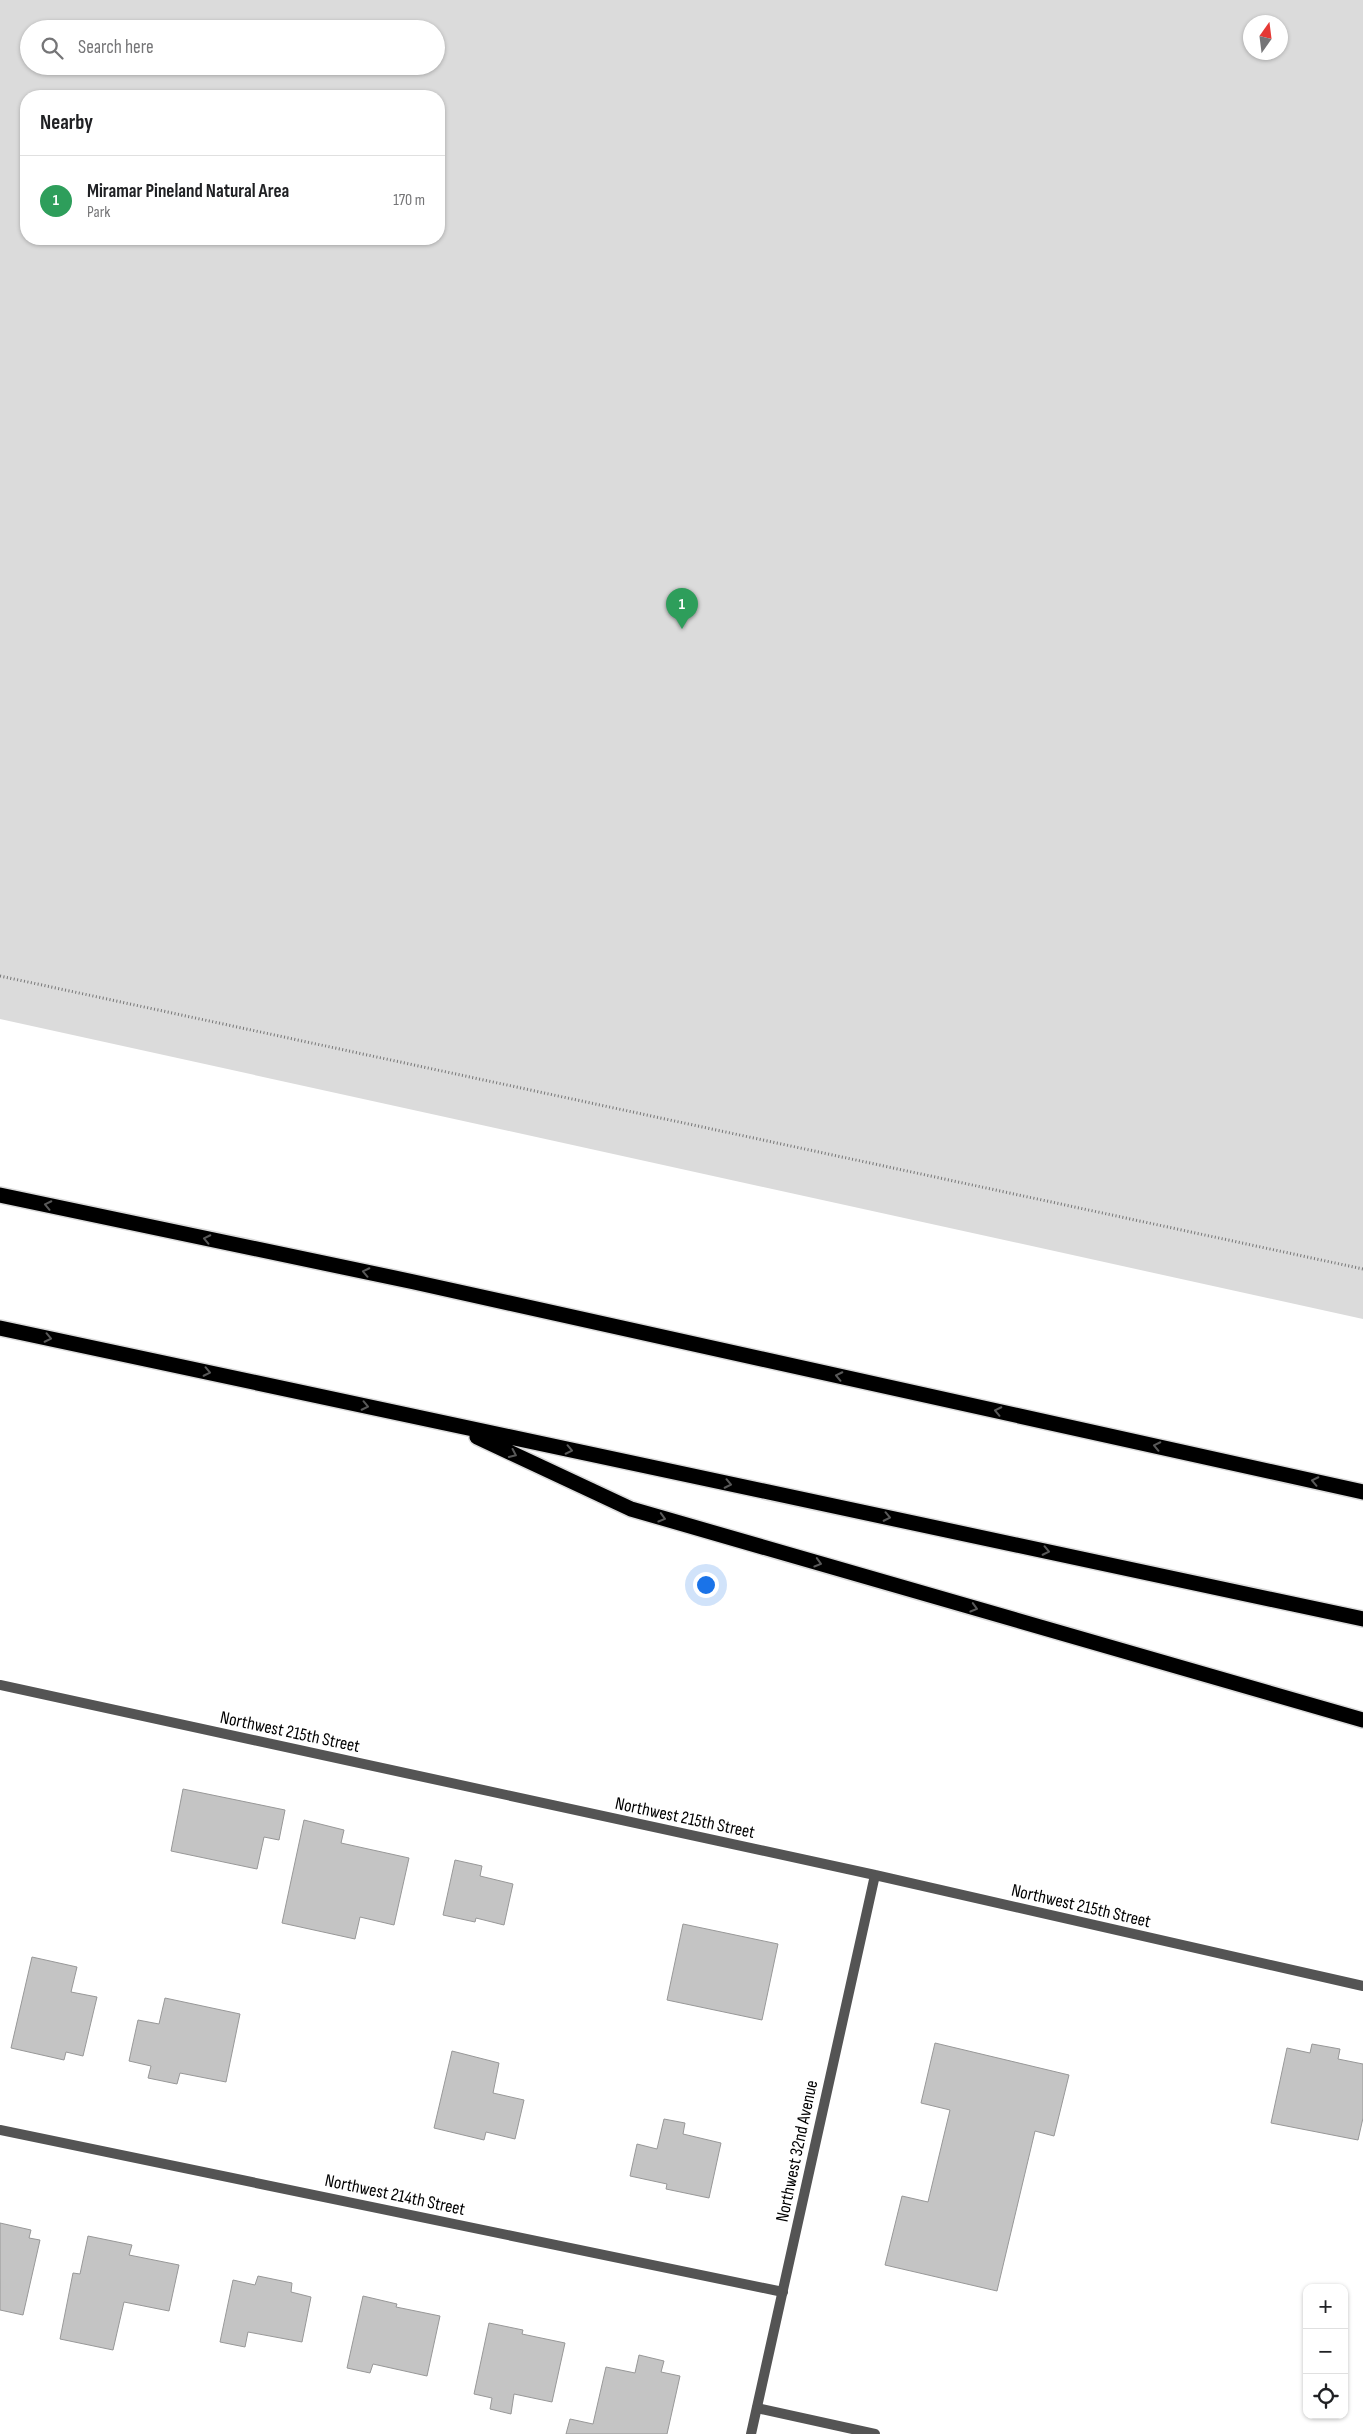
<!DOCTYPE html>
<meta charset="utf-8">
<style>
:root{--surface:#fff;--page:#f6f6f6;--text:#202124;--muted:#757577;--line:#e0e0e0;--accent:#000}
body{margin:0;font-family:"Sofia Sans Condensed",sans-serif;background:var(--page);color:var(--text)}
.controls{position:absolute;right:15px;bottom:15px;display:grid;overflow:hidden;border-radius:10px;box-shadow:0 1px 4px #0004}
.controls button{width:45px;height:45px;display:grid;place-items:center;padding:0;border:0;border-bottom:1px solid var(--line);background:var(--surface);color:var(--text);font:25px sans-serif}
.compass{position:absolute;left:1243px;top:15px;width:45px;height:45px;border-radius:50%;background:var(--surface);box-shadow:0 1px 4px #0004;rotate:14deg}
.you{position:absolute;left:705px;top:1584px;width:18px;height:18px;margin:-12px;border:4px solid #fff;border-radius:50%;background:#1a73e8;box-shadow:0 0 0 8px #1a73e833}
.badge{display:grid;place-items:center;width:32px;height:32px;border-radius:50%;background:var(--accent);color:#fff;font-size:16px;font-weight:700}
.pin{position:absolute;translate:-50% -41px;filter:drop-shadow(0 1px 2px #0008)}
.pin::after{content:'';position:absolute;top:26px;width:18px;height:15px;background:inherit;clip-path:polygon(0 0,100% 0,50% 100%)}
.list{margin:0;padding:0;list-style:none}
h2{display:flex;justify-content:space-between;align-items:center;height:65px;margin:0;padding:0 20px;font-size:21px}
h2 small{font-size:16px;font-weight:400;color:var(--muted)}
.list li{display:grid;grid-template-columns:32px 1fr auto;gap:15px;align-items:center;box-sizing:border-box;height:90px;padding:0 20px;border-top:1px solid var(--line)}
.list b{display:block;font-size:19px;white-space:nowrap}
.list p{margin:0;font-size:16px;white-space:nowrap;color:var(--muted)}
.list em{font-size:16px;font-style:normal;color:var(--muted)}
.icon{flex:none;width:28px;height:28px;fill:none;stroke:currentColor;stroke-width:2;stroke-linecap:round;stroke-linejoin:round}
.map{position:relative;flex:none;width:1363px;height:2434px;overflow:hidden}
.search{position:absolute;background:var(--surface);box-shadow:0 1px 4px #0004;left:20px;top:20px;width:425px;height:55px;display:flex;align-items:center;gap:12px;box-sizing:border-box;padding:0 18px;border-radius:28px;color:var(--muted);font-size:19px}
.panel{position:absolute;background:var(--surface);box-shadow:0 1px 4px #0004;left:20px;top:90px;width:425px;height:155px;border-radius:20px}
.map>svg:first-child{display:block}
.green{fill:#dbdbdb;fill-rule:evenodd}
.building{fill:#c4c4c4;stroke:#989898}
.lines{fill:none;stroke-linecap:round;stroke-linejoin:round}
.motorway-casing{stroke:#dbdbdb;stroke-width:18}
.path{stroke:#767676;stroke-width:3;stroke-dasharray:1 2.5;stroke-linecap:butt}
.minor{stroke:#545454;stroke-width:10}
.tertiary{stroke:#545454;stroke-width:10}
.motorway{stroke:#000;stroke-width:15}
.oneway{stroke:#595959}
.labels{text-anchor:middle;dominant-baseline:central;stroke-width:5;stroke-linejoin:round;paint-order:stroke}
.street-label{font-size:18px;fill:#000;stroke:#fff}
</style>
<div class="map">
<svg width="1363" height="2434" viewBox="0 0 1363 2434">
<rect width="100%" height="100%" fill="#fff"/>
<path class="green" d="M0 0H1363V1319L0 1019ZM1280 22V52H1250V22ZM29 29H436V66H29ZM26 96H439V239H26Z"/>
<path class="building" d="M183 1789 285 1810 279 1840 264 1837 257 1869 171 1851Z
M304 1820 344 1830 341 1843 409 1858 394 1925 360 1917 355 1939 282 1923Z
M455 1860 482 1866 480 1876 513 1884 504 1925 476 1918 475 1922 443 1915Z
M683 1924 778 1944 762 2020 667 2000Z
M32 1957 77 1967 71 1992 97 1997 83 2056 66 2052 64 2060 11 2048Z
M165 1998 240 2014 226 2082 180 2073 177 2084 148 2078 151 2066 129 2061 138 2020 159 2024Z
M935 2043 1069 2075 1054 2136 1035 2131 997 2291 885 2265 902 2196 928 2202 950 2110 921 2103Z
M1312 2044 1340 2049 1338 2059 1363 2064V2118L1358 2140 1271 2123 1287 2048 1310 2053Z
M452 2051 499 2063 493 2093 524 2100 515 2139 486 2132 484 2140 434 2128Z
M664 2119 685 2123 683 2134 721 2143 709 2198 666 2189 667 2184 630 2176 637 2144 657 2149Z
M0 2223 31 2230 29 2238 40 2240 23 2315 0 2310Z
M88 2236 132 2245 129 2255 179 2265 169 2311 124 2302 113 2350 60 2339 73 2273 80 2274Z
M258 2276 292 2283 291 2292 311 2297 302 2342 248 2332 245 2347 220 2342 233 2280 255 2285Z
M363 2296 397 2304 396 2307 440 2316 427 2376 373 2364 370 2373 347 2368Z
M489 2323 523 2330 522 2334 565 2343 552 2402 514 2394 511 2414 490 2409 492 2398 474 2394Z
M639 2355 664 2361 661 2372 680 2376 667 2434H566L570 2419 593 2424 606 2367 635 2373Z"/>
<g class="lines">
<g class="motorway-casing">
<path id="motorway" d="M0 1195 414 1282 1363 1492
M0 1328 1363 1619
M477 1437 631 1509 1363 1720"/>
</g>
<path class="path" d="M0 976 1363 1269"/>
<path class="minor" d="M0 2130 783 2292
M757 2408 875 2434"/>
<path class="tertiary" d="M0 1685 875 1875 1363 1986
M751 2434 875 1875"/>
<use href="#motorway" class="motorway"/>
</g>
<defs><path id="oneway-chevron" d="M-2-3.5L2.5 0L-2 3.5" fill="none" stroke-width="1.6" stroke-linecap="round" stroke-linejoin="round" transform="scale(1.25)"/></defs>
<g class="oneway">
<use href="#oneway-chevron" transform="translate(48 1205) rotate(-168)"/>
<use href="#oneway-chevron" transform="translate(207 1239) rotate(-168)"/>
<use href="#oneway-chevron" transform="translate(366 1272) rotate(-168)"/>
<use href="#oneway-chevron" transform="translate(48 1338) rotate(12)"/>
<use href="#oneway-chevron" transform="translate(207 1372) rotate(12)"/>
<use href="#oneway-chevron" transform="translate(839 1376) rotate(-168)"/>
<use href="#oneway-chevron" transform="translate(365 1406) rotate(12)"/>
<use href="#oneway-chevron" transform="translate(998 1411) rotate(-168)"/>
<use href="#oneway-chevron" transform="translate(1157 1446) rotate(-168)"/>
<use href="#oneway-chevron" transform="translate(569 1450) rotate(12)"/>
<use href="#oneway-chevron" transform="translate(513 1454) rotate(25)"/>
<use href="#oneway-chevron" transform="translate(1315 1481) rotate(-168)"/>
<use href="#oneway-chevron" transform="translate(728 1484) rotate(12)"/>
<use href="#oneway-chevron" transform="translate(887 1517) rotate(12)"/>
<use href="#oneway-chevron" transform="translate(662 1518) rotate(16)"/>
<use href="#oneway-chevron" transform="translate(1046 1551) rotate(12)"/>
<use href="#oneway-chevron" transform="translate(818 1563) rotate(16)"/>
<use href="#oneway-chevron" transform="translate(974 1608) rotate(16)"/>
</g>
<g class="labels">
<g class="street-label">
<text transform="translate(290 1732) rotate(12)">Northwest 215th Street</text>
<text transform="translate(685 1818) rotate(12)">Northwest 215th Street</text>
<text transform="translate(1081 1906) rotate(13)">Northwest 215th Street</text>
<text transform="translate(797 2151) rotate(-78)">Northwest 32nd Avenue</text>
<text transform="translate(395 2195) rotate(12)">Northwest 214th Street</text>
</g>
</g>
</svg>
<div class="controls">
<button>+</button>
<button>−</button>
<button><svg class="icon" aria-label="locate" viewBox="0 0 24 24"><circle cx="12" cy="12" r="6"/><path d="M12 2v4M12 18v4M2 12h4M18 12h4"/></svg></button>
</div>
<svg class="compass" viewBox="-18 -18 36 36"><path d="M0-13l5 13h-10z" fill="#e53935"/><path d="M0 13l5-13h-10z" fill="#757577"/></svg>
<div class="you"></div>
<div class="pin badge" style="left:682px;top:629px;background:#2e9e5b">1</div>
<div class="search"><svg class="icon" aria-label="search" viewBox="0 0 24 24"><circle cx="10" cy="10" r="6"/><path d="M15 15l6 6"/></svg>Search here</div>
<section class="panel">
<h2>Nearby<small></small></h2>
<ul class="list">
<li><span class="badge" style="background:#2e9e5b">1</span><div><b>Miramar Pineland Natural Area</b><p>Park</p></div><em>170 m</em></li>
</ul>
</section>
</div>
